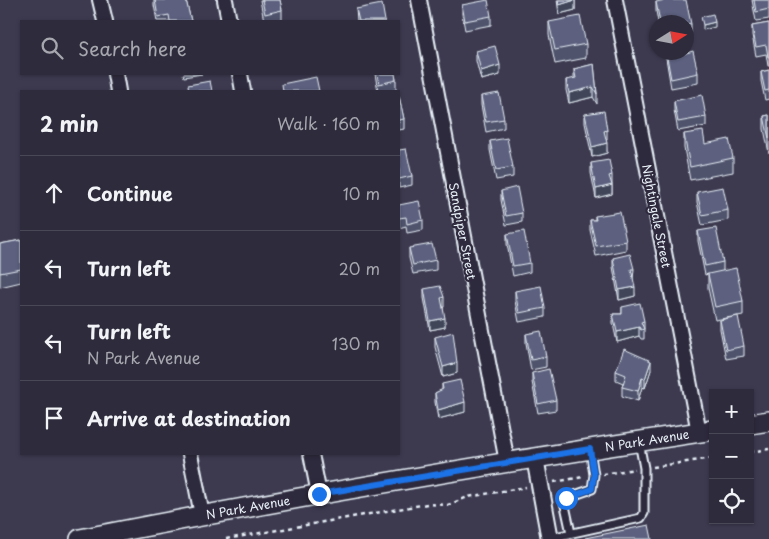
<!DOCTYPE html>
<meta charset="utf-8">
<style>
:root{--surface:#2e2c3c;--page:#3a3847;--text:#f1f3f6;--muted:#a7a7af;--line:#494856}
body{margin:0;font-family:"Playpen Sans",sans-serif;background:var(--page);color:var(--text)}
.controls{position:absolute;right:15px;bottom:15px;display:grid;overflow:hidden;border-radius:0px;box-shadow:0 1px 4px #0004}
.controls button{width:45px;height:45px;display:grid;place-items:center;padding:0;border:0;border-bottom:1px solid var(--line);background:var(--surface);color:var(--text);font:25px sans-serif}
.compass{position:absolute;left:649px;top:15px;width:45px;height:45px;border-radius:50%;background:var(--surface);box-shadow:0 1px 4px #0004;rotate:79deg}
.stop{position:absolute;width:15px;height:15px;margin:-11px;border:4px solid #1a73e8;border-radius:50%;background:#fff}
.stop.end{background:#1a73e8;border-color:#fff;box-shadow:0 1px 5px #0008}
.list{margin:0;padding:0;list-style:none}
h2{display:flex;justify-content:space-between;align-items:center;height:65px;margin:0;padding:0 20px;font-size:21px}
h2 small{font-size:16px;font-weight:400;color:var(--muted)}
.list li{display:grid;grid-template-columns:32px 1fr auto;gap:15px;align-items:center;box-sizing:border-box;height:75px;padding:0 20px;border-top:1px solid var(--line)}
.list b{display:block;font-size:19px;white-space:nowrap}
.list p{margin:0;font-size:16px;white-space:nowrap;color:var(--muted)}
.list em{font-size:16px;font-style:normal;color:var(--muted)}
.icon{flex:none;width:28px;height:28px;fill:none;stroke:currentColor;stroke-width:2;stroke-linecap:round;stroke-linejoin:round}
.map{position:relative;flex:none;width:769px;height:539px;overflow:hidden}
.search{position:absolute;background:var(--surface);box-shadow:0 1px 4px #0004;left:20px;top:20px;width:380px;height:55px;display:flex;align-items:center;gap:12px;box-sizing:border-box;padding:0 18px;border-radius:0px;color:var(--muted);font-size:19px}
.panel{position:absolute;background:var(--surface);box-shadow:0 1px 4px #0004;left:20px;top:90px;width:380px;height:365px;border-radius:0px}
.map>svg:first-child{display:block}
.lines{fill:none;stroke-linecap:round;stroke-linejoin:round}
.service-casing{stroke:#e8f1f8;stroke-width:11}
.minor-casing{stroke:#e8f1f8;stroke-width:18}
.tertiary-casing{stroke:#e8f1f8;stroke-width:20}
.secondary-casing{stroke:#e8f1f8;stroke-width:22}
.path{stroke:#e8f1f8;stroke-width:2.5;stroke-dasharray:4 4;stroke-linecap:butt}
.service{stroke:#2f2a3d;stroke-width:7}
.minor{stroke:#2f2a3d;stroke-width:14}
.tertiary{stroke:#2f2a3d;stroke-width:16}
.secondary{stroke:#2f2a3d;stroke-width:19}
.wall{fill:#50536c;stroke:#e8f1f8}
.shaded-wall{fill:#414458;stroke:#e8f1f8}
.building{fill:#5d617e;stroke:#e8f1f8}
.route{stroke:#1a73e8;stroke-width:6}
.labels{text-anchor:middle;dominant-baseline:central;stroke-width:4.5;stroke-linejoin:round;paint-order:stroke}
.street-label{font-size:12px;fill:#e8f1f8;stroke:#2f2a3d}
</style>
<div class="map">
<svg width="769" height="539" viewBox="0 0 769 539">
<rect width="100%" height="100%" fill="#3d3a50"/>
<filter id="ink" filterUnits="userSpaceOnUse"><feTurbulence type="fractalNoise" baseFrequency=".02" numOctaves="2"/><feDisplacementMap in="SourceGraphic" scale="10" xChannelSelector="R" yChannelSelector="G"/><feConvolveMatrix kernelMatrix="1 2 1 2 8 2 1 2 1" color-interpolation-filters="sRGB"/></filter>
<g filter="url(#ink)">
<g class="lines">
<g class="service-casing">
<path id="service" d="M571 533 564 501 566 498 592 489 594 475 590 449
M550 538 641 518 644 513V468L639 442"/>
</g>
<g class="minor-casing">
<path id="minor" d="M100 0 105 21
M225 0 229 21
M419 0 507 462
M615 0 699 432
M115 74 118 91
M240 74 243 91
M190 454 202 515
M311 454 319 494"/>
</g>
<g class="tertiary-casing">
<path id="tertiary" d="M535 458 550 539"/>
</g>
<g class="secondary-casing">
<path id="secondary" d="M750 424 769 421
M80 539C290 498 501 462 713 430"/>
</g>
<path class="path" d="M750 452 769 449
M653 467 713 458
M603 474 635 469
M554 482 583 477
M226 539 427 504 448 505 468 497 526 487"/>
<use href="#service" class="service"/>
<use href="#minor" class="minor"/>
<use href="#tertiary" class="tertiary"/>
<use href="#secondary" class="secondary"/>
</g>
<path class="wall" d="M154 0H186L191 21H157L154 5Z
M260 0H280L282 10V20L274 21H264Z
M557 0H575V10L559 14Z
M752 0H769V19L756 21Z
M656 2 691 24V33L686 34V22H658L656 11Z
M462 5 491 16V25L465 30 462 14Z
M356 9 385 21H357Z
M549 22 586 44V58L555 64 549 35Z
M769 23V66H768L766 54 756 56 752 35V26Z
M476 51 500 75 481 80 476 61Z
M665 52H682L698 73V83L671 88Z
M594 64 597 94V104L593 97 569 103 566 90V80L574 79V69Z
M769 70V99L765 100 761 81V72Z
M183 74H202L184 77Z
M375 74H395L396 80V90L387 91H378Z
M399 96 404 119V129L399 130Z
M481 96 504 119V128L486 132 481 105Z
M674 101 706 117V126L678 131 674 110Z
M585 114 607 139H606L607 153 592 157 585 123Z
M769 115V153L764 129V116Z
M684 134 705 144 733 158V172L690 180 684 148Z
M490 141 513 167V177L496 180 490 150Z
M399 150 412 176V185L399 188Z
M591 163 612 175V194L596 198 591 173Z
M501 191 522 213V222L506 225 501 200Z
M697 192 728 210V220L702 225 697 202Z
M399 205 423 220V230L407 233 406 226 399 228Z
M595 216 626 241V250L596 256 590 230V220H595Z
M698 231 723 262V271L743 301V315L715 320 708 288V274L705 275 698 241Z
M507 234 530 263V272L513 276 507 244Z
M21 240V282L0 287V244Z
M409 248 436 260V270L413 274 409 258Z
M613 258 634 269 633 279 635 296 619 300 613 267Z
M424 289 444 307H443L445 327 430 330 424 298Z
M515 291 545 308V317L519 322 515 301Z
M622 307 644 321V339H641L639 336 617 342 613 324V314H622Z
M720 320 744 346V356L726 359 720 329Z
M526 334 546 357V367L531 370 526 343Z
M435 337 457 373 443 377 435 347Z
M651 370 645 388 642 387 638 401 622 396V387L623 383 616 380V371Z
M532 373 556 400V410L538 413 532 382Z
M442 384 465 412 438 419 435 402V393L442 390Z"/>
<path class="shaded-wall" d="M575 0V10L559 14V5Z
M715 22V27L703 30V25Z
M500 65V75L481 80V71Z
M593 87V97L569 103V93Z
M607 130V139L604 140V131Z
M607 143V153L592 157V147Z
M612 185V194L596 198V189Z
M635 287V296L619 300V290Z
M444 297V307L441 308V298Z
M445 318V327L430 330V321Z
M639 327V336L617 342V332Z
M651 361V370L645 388V379Z
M457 363V373L443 377V367Z
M642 378V387L638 401V391Z
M465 402V412L438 419V410Z"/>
<path class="building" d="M155 0H186L191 21H170L169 15 158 17Z
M262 0H280L282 10 265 14Z
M488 0 491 16 465 21 462 5Z
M558 0H575L559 5Z
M665 0H686L691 24 686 25V22H660L656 2Z
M754 0H769V9L756 12Z
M382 4 385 21H359L356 9Z
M713 14 715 22 703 25 701 17Z
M580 16 586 44 555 50 549 22Z
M769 23V57H768L766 45 756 47 752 26Z
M495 46 500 65 481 71 476 51Z
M693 51 698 73 671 79 666 52H682L683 54Z
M594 64 597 94 593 87 569 93 566 80 576 78 574 69Z
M769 70V90L765 91 761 72Z
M377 74H395L396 80 379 84Z
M316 77 319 91H283L282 84Z
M210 81 212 91H189L188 85Z
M499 93 504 119 486 122 481 96Z
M702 95 706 117 678 122 674 101Z
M399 96 404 119 399 120Z
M604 111 607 130 604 131 607 143 592 147 585 114Z
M769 115V139L764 116Z
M703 131 705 144 729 139 733 158 690 167 684 134Z
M507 138 513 167 496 170 490 141Z
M406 149 412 176 399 179V150Z
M609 160 612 175 609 176 612 185 596 189 591 163Z
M517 187 522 213 506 216 501 191Z
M723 187 728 210 702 215 697 192Z
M419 201 423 220 407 224 406 217 399 218V205Z
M620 212 626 241 596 246 590 220H596L595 216Z
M716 228 723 262 705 266 698 231Z
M524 231 530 263 513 266 507 234Z
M21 240V269L0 273V244Z
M432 244 436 260 413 265 409 248Z
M630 254 634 269H631L635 287 619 290 613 258Z
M736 268 743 301 715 307 708 274Z
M440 286 444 297 441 298 445 318 430 321 424 289Z
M541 286 545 308 519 313 515 291Z
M640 303 644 321 641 322 644 329 641 330 639 327 617 332 613 314H622V307Z
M738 316 744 346 726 350 720 320Z
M541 331 546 357 531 360 526 334Z
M453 332 457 363 443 367 435 337Z
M624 349 651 361 645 379 642 378 638 391 622 387 626 375 616 371Z
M549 369 556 400 538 404 532 373Z
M460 380 465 402 438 410 435 393 443 389 442 384Z
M649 525 652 539H585V538Z"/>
</g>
<g class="lines" filter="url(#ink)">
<path class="route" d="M319 494 590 449 594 475 592 489 566 498"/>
</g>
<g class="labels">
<g class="street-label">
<text transform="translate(657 216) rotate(79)">Nightingale Street</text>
<text transform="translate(463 231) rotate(79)">Sandpiper Street</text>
<text transform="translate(647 440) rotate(-9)">N Park Avenue</text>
<text transform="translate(248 507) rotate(-10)">N Park Avenue</text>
</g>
</g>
</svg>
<div class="controls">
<button>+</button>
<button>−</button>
<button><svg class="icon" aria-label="locate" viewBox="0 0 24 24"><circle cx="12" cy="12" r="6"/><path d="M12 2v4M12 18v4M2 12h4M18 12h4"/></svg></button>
</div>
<svg class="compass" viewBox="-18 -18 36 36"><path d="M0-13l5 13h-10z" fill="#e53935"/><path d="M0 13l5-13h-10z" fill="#a7a7af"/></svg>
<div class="stop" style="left:566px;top:498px"></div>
<div class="stop end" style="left:319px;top:494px"></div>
<div class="search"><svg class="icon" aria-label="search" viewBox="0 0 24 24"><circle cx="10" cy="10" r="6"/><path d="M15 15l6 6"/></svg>Search here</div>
<section class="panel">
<h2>2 min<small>Walk · 160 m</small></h2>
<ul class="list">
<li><svg class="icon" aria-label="ahead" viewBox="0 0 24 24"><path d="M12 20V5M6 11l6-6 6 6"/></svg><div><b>Continue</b></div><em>10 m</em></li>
<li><svg class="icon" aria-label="left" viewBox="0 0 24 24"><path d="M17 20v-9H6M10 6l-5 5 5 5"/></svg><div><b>Turn left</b></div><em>20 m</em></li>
<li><svg class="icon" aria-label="left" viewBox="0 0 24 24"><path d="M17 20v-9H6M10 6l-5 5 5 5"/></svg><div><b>Turn left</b><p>N Park Avenue</p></div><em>130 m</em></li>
<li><svg class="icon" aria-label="arrive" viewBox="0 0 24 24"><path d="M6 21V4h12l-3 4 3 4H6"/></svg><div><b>Arrive at destination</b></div></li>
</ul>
</section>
</div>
